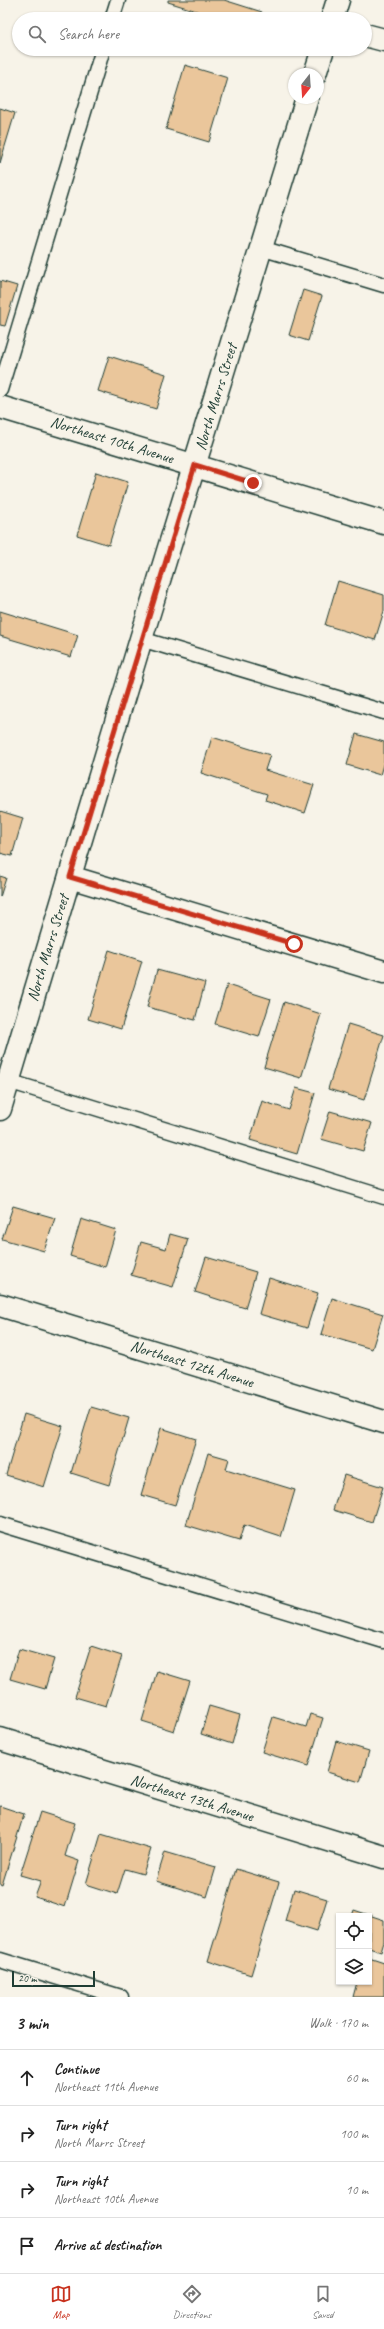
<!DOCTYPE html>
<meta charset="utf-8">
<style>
:root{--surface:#fff;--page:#f6f6f6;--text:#222;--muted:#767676;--line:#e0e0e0;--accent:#c8321e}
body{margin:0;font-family:Caveat,sans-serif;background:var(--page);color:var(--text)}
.controls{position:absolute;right:12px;bottom:12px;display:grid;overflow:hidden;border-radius:0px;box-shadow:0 1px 3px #0004}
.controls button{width:36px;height:36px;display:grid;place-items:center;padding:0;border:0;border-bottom:1px solid var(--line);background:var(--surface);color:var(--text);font:20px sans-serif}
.compass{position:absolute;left:288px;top:68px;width:36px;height:36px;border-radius:50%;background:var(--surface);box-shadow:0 1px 3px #0004;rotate:197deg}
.scale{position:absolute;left:12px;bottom:10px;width:83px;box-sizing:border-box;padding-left:4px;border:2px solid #1f3d34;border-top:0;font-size:11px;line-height:14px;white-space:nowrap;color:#1f3d34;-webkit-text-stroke:3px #f7f3e8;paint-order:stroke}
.stop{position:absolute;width:12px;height:12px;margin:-9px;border:3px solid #c8321e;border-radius:50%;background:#fff}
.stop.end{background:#c8321e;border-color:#fff;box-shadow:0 1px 4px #0008}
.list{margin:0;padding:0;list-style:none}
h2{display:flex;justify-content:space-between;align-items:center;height:52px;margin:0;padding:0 16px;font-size:17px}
h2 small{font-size:13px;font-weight:400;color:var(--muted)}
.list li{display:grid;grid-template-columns:26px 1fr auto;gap:12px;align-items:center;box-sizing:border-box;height:56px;padding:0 16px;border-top:1px solid var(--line)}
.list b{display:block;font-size:15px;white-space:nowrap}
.list p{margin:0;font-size:13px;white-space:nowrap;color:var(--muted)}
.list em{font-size:13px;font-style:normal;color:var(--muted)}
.icon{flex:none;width:22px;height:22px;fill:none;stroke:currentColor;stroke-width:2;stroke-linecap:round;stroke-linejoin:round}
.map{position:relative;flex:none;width:384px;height:1997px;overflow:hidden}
.search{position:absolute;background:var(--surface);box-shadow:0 1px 3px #0004;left:12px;right:12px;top:12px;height:44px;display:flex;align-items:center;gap:10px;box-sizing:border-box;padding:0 14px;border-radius:22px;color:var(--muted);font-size:15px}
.sheet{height:276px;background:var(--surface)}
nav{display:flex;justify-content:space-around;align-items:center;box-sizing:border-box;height:56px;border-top:1px solid var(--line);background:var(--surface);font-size:11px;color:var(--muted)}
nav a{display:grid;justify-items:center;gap:2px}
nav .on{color:var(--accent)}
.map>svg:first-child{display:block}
.building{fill:#eac69b;stroke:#1f3d34}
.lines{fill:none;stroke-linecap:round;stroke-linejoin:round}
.service-casing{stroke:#1f3d34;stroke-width:17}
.minor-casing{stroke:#1f3d34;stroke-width:25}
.service{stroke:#f7f3e8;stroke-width:14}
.minor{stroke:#f7f3e8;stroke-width:22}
.route{stroke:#c8321e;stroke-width:5}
.labels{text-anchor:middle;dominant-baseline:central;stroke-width:3;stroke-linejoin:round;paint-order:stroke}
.street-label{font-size:16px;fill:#1f3d34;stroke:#f7f3e8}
</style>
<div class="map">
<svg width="384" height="1997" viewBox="0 0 384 1997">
<rect width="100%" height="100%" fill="#f7f3e8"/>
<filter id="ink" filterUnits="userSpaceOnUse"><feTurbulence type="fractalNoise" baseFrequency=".025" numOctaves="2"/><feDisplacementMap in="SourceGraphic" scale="8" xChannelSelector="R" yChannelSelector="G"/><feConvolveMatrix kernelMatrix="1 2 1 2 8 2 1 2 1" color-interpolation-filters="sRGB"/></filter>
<g filter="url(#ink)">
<path class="building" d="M168 0H224L262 12 260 19H228L220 17V19H201L203 13 168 2Z
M185 65 228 78 209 142 166 129Z
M0 108 15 113 0 163Z
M0 281 17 286 5 326 0 325Z
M303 290 322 296 308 341 289 335Z
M109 356 166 374 156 409 98 391Z
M96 472 128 482 109 545 77 535Z
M338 581 384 595V611L375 640 325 625Z
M0 611 78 635 71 657 0 636Z
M356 734 384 742V761L380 775 347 765Z
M212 737 270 755 265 770 314 785 305 813 265 800 267 794 201 773Z
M0 811 23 818 12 856 0 853Z
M0 876 6 878 0 897Z
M109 950 142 961 121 1029 88 1019Z
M157 970 205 983 195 1020 147 1007Z
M227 985 271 999 259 1037 215 1024Z
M284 1002 321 1014 301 1078 264 1067Z
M348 1024 384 1035 364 1100 328 1089Z
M296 1088 315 1093 297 1154 250 1140 262 1101 289 1110Z
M330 1111 372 1123 363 1151 321 1139Z
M13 1206 55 1218 44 1251 2 1239Z
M81 1219 116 1230 105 1267 70 1256Z
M170 1234 188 1239 173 1287 131 1275 141 1242 166 1249Z
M206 1257 256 1272 245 1308 195 1292Z
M269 1278 318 1293 307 1328 259 1314Z
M332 1298 383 1314 372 1349 321 1334Z
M91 1407 129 1418 109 1485 71 1473Z
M24 1414 63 1426 44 1487 6 1475Z
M161 1428 196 1439 175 1505 141 1495Z
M208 1453 229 1459 226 1469 295 1490 281 1537 244 1525 239 1541 186 1525Z
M344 1475 383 1487 372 1522 333 1510Z
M91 1646 122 1656 106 1706 75 1697Z
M19 1649 54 1659 45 1689 10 1679Z
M157 1671 190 1681 174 1731 142 1721Z
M209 1706 240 1715 232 1744 201 1734Z
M310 1714 323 1718 308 1766 262 1752 273 1717 306 1727Z
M336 1741 369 1751 360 1782 327 1772Z
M0 1806 24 1814 2 1885 0 1884Z
M40 1812 75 1823 65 1856 79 1861 65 1907 35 1897 41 1881 20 1875Z
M101 1834 151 1849 143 1874 125 1869 117 1894 86 1884Z
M165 1852 216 1867 207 1897 156 1881Z
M236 1869 279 1882 251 1975 208 1961Z
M294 1889 327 1899 317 1931 285 1921Z
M354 1910 384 1920V1942L381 1952 369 1948V1916H352Z
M369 1958 384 1963V1997H353L357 1982H369Z"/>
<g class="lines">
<g class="service-casing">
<path id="service" d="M112 19 118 0
M261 248 384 285
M0 390 103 49
M141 639 384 712
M8 1081 384 1197
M0 1524 384 1641
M0 1960 121 1997"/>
</g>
<g class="minor-casing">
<path id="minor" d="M332 19 338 0
M365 35 384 40
M315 74 323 49
M0 407 384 523
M70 877 384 972
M0 1109 141 639 307 98
M0 1305 384 1422
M0 1739 384 1857"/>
</g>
<use href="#service" class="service"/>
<use href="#minor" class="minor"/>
</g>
</g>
<g class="lines" filter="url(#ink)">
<path class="route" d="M253 483 195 465 70 877 294 944"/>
</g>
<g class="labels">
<g class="street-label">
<text transform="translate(216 397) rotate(-73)">North Marrs Street</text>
<text transform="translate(112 440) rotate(17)">Northeast 10th Avenue</text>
<text transform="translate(48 948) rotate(-73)">North Marrs Street</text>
<text transform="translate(192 1364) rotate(17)">Northeast 12th Avenue</text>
<text transform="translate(192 1798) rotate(17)">Northeast 13th Avenue</text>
</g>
</g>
</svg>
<div class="controls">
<button><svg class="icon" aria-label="locate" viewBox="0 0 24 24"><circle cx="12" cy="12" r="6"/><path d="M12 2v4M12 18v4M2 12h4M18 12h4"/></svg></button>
<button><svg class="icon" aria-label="layers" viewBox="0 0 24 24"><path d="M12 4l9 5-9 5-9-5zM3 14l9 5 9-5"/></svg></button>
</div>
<svg class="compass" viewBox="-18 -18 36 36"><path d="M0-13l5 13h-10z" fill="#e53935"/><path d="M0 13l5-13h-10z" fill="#767676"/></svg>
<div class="scale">20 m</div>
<div class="stop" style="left:294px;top:944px"></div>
<div class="stop end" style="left:253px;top:483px"></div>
<div class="search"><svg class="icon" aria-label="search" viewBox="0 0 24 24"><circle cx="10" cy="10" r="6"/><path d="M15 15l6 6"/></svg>Search here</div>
</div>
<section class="sheet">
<h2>3 min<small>Walk · 170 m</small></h2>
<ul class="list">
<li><svg class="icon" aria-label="ahead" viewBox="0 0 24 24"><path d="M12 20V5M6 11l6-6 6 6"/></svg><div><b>Continue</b><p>Northeast 11th Avenue</p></div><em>60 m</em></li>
<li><svg class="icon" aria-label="right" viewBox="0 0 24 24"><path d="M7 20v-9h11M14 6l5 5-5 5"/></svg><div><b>Turn right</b><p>North Marrs Street</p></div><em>100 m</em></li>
<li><svg class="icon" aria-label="right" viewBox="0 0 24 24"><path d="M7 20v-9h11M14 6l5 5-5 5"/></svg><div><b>Turn right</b><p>Northeast 10th Avenue</p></div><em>10 m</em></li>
<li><svg class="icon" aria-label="arrive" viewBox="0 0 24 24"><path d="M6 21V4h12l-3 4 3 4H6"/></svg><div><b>Arrive at destination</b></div></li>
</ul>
</section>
<nav>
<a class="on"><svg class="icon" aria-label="map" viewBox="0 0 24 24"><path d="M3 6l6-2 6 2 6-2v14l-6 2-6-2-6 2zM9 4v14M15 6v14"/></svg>Map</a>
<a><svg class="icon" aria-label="directions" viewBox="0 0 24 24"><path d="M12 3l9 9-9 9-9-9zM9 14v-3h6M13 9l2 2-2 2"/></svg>Directions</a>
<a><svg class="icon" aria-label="saved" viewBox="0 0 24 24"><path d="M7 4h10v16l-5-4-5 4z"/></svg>Saved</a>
</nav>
